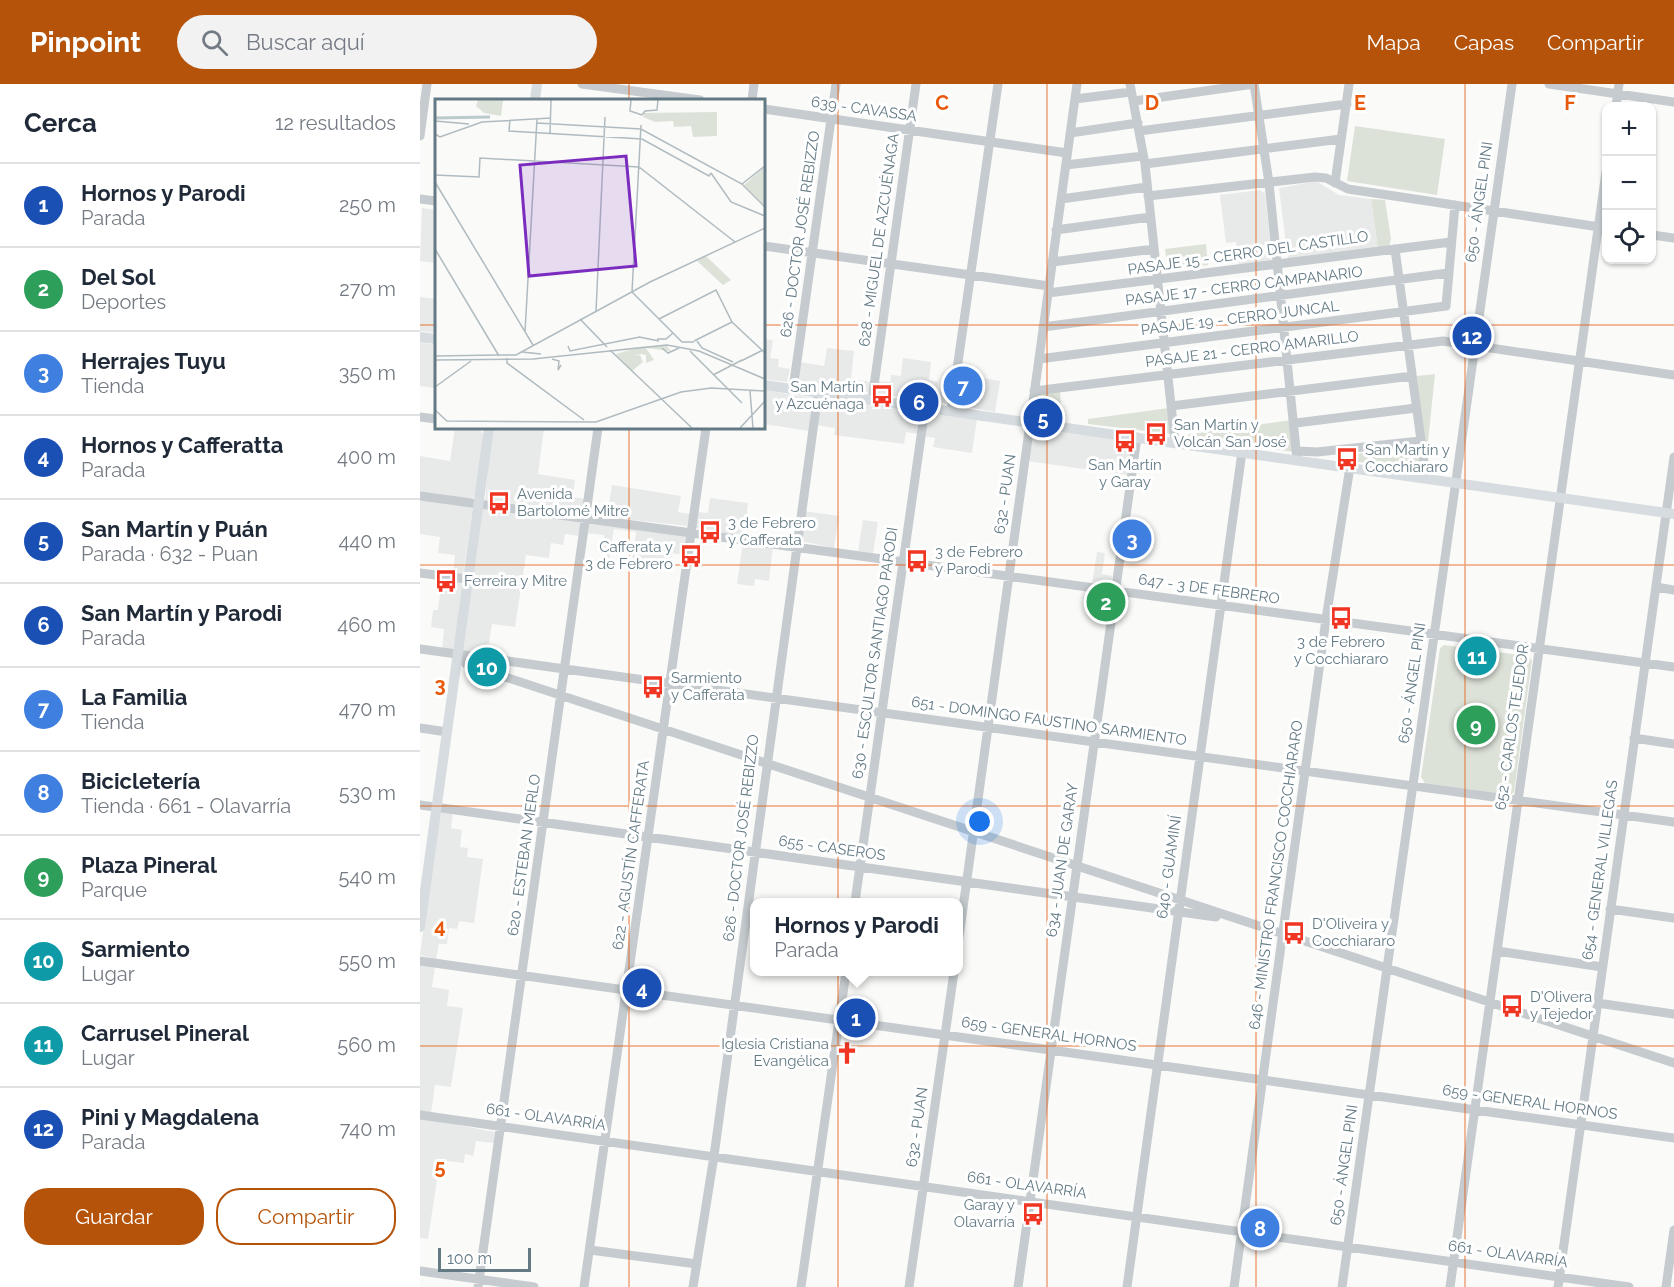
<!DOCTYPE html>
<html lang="es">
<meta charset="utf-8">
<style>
:root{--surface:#fff;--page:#f2f2f3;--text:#1f2937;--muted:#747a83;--line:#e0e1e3;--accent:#b45309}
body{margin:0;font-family:Raleway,sans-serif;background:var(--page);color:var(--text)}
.controls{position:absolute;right:18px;top:18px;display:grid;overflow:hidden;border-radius:12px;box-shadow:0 2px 4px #0004}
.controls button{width:54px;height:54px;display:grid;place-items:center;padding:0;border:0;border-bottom:2px solid var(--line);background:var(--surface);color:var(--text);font:30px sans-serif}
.scale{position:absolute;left:18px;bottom:15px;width:93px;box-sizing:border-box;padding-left:6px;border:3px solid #637a85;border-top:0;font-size:16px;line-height:21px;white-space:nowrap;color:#637a85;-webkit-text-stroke:4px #fff;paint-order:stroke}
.you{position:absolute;left:560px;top:738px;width:21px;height:21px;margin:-15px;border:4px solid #fff;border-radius:50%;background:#1a73e8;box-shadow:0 0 0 9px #1a73e833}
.badge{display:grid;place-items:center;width:39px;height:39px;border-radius:50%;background:var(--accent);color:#fff;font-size:20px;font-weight:700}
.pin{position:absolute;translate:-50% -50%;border:3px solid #fff;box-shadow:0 2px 6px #0006}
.popup{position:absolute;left:330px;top:814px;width:213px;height:78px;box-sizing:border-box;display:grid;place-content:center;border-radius:12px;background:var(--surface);filter:drop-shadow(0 2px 4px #0005);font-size:20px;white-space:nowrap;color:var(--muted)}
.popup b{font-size:22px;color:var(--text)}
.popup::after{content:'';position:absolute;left:50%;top:100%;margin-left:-12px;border:12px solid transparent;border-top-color:var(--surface)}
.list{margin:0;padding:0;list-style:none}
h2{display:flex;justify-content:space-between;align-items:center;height:78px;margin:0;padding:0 24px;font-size:26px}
h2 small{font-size:20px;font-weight:400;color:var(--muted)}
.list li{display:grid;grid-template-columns:39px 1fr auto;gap:18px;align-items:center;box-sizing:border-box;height:84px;padding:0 24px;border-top:2px solid var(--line)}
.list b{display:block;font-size:22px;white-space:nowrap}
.list p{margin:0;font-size:20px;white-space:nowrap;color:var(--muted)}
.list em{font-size:20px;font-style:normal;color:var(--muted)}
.actions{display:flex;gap:12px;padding:18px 24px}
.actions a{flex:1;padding:14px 0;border:2px solid var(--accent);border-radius:24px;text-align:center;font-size:21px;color:var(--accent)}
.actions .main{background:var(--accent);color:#fff}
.icon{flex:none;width:33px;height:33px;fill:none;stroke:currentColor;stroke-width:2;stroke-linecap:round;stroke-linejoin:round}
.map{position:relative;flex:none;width:1254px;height:1203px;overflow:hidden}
header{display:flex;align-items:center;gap:36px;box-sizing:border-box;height:84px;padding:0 30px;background:var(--accent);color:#fff}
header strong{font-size:28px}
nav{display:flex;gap:33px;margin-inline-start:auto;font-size:21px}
.search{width:420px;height:54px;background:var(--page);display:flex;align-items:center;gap:15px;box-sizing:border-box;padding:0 21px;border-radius:33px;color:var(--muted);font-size:22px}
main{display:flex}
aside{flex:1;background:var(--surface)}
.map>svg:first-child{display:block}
.built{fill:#e8eae9}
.green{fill:#dde2d8}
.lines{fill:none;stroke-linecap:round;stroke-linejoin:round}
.minor{stroke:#c5cbce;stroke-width:9}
.major{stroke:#d6dcdf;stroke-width:10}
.grid{fill:none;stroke:#e8590c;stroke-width:1.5;stroke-opacity:0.55}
.labels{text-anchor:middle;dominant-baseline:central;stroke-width:6;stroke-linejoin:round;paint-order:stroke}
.street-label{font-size:15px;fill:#637a85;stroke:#fff}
.poi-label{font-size:15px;fill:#637a85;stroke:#fff;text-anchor:start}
.inset-river{fill:none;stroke:#bbcbcd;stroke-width:3}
.inset-road{fill:none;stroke:#b0bbc0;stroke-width:1.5}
.view{fill:#7b2cbf;fill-opacity:0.15;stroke:#7b2cbf;stroke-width:3}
.inset-edge{fill:none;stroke:#637a85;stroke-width:3}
.grid-label{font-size:20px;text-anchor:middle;font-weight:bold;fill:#e8590c;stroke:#fff;stroke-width:6;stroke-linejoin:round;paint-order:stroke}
</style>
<header>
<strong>Pinpoint</strong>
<div class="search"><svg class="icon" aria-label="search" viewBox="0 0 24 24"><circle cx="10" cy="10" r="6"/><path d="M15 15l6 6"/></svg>Buscar aquí</div>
<nav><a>Mapa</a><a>Capas</a><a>Compartir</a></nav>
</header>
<main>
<aside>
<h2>Cerca<small>12 resultados</small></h2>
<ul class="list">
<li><span class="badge" style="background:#1a4fb4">1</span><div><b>Hornos y Parodi</b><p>Parada</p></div><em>250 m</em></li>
<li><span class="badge" style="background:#2e9e5b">2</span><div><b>Del Sol</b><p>Deportes</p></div><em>270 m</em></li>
<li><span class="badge" style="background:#3f7fe0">3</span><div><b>Herrajes Tuyu</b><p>Tienda</p></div><em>350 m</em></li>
<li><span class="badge" style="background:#1a4fb4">4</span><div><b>Hornos y Cafferatta</b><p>Parada</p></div><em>400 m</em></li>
<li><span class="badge" style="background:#1a4fb4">5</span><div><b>San Martín y Puán</b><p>Parada · 632 - Puan</p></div><em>440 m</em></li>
<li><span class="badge" style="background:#1a4fb4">6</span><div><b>San Martín y Parodi</b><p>Parada</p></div><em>460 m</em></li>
<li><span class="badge" style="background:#3f7fe0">7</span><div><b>La Familia</b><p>Tienda</p></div><em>470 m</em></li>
<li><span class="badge" style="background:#3f7fe0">8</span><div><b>Bicicletería</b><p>Tienda · 661 - Olavarría</p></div><em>530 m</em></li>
<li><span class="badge" style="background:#2e9e5b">9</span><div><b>Plaza Pineral</b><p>Parque</p></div><em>540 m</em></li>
<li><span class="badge" style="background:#0f9aa8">10</span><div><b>Sarmiento</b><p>Lugar</p></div><em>550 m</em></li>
<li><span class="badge" style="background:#0f9aa8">11</span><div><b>Carrusel Pineral</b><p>Lugar</p></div><em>560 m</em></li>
<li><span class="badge" style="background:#1a4fb4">12</span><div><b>Pini y Magdalena</b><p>Parada</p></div><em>740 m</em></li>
</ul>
<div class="actions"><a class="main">Guardar</a><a>Compartir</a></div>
</aside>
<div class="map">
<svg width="1254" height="1203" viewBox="0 0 1254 1203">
<rect width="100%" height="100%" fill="#fafaf8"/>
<path class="built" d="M896 97 919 111 951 115 958 165 868 175 859 104Z
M840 106 845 110 852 173 849 178 819 181 816 158 806 159 800 111Z
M2 124 16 126V179L0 177Z
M0 213 16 215V249L0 247Z
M344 255 353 256 350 274 359 275 358 283 370 285 367 298 344 295Z
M0 258 16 261 15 304 0 302Z
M407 264 434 267 431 295 451 298 450 307 444 309 378 300 380 278 404 282Z
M483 274 511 278 509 296 518 298 517 307 530 310 528 320 456 309 457 297 470 298 471 291 481 292Z
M562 294 580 297 575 328 537 321V300L561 303Z
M344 306 392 314 389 347 344 340Z
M406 315 498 328 497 350 486 348 484 360 414 351 415 344 397 341 401 317Z
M508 330 557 335 552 369 513 363 515 354 503 352Z
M35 344 59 345 64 351 56 411 50 416 0 408V372L30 377Z
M72 344H124L118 390 155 396 153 413 166 415 164 425 157 429 65 418Z
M614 345 708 357 711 364 707 391 607 377 612 347Z
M192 401 261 412 258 428 270 430 267 442 187 433Z
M0 414 53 423 43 491H33L35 471 18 469 20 453 0 450Z
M290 414 328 419 324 452 276 444V428L288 429Z
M62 425 159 437 161 440 160 452 145 450 143 461 131 459 129 474 106 471 95 543 72 540 67 572 45 568 43 565Z
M384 427 419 432 414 464 381 457Z
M443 436 458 438 453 469 438 467Z
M168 439 266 452 264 471 252 469 250 483 212 478 216 448 194 445 189 475 182 473 184 451 165 449Z
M323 458 353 462 349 497 335 495 334 502 317 500Z
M677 468 685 469 682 490 692 492 691 500 688 502 672 500Z
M22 494 40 497 43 503 34 562 33 565 22 566 24 545 11 543 13 526H18Z
M23 727 33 728 31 744 42 746 40 763 48 764 47 773 63 775 54 839 39 837 37 845 29 844 27 860H19L16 875 0 871 19 730Z
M0 880 15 881 12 903 29 906 27 922 43 924 31 1003 15 1001 11 1030 0 1028Z
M0 1034 75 1048 74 1059 56 1057 53 1072 45 1070 44 1079 20 1076 8 1155 0 1154Z"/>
<path class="green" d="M935 42 1025 55 1017 111 927 97Z
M951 115 965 116 971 155 969 163 958 165Z
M786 160 788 181 748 186 745 165Z
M1015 290 1006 377 997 292Z
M640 307 642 337 616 333 618 310Z
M749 324 752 350 668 340V335Z
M872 336 874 368 768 353 769 350Z
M999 363 1001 387 933 377V370Z
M1024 561 1108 572 1112 576 1094 708 1090 711 1005 699 1001 693 1020 564Z"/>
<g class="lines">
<path class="minor" d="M162 0 280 16
M710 0 725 80 755 358
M834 0 849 99 877 375
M1129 0 1254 18
M655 15 711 8
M332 16 334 0
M714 17 834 0
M1196 22 1199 0
M344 25 647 69
M719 47 927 20
M650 49 718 39
M0 52 7 0
M725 80 921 55
M646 81 723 72
M915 99 929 0
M728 112 895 93 906 94 928 105 1186 144
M0 115 16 117
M641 115 727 103
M636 146 730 133
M1232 151 1254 154
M344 162 629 202
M975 165 1006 393
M632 178 734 165
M628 209 1031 158
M623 243 1028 189
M619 275 1026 222 1035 121
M373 305 416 0
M614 307 1023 257 1254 291
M452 316 496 0
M751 322 992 292
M531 327 578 0
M0 333 16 335
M876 339 996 324
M878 367 897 368 1000 357
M0 412 1254 583
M0 489 47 495
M1236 503 1254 506
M0 565 1254 738
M38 570 46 580 1254 979
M0 644 27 648
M1214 654 1254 660
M0 721 796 833
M435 818 505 324
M1190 825 1254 834
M538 860 657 0
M1077 867 1182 883
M0 877 1254 1054
M1177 919 1254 930
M0 1031 1209 1203
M170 1166 277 1180
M0 1187 114 1203
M58 1203 178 344
M164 1203 286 344
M273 1203 294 1072 398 309
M381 1203 426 888
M489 1203 534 888
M598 1203 717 353
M707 1203 822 368
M814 1203 906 535 930 383
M922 1203 1092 0
M1030 1203 1186 88
M1138 1203 1254 373
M1246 1203 1254 1146"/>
<path class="major" d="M115 16 117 0
M0 253 16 255
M344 301 1254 430
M0 843 69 344"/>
</g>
<path class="grid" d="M209 0V16M418 0V1203M627 0V1203M836 0V1203M1045 0V1203M0 241H16M344 241H1254M209 344V1203M0 481H1254M0 722H1254M0 962H1254"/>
<defs>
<g id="bus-bare" transform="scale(1.8)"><path d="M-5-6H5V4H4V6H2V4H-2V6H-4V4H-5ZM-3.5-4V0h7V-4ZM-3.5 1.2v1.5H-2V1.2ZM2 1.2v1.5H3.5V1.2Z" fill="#f03622" stroke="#fff" stroke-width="2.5" paint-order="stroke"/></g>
<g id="church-bare" transform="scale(1.8)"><path d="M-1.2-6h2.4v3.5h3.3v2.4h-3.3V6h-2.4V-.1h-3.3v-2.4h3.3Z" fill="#f03622" stroke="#fff" stroke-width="2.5" paint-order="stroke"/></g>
</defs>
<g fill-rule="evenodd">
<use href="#bus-bare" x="462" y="312"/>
<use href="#bus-bare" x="736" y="350"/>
<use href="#bus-bare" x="705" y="357"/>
<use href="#bus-bare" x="927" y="375"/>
<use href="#bus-bare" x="79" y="419"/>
<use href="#bus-bare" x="290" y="448"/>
<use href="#bus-bare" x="271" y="472"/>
<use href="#bus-bare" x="497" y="477"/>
<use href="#bus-bare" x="26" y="497"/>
<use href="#bus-bare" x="921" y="534"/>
<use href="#bus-bare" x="233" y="603"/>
<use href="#bus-bare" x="874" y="849"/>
<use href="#bus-bare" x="1092" y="922"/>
<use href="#church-bare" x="427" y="969"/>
<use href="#bus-bare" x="613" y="1130"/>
</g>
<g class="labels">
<g class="street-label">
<text transform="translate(444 25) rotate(8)">639 - CAVASSA</text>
<text transform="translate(1059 118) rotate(-82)">650 - ÁNGEL PINI</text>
<text transform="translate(380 150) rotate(-82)">626 - DOCTOR JOSÉ REBIZZO</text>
<text transform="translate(459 156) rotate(-82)">628 - MIGUEL DE AZCUÉNAGA</text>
<text transform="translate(828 169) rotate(-8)">PASAJE 15 - CERRO DEL CASTILLO</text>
<text transform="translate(824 202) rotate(-7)">PASAJE 17 - CERRO CAMPANARIO</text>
<text transform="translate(820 234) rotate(-7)">PASAJE 19 - CERRO JUNCAL</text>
<text transform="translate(832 265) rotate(-7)">PASAJE 21 - CERRO AMARILLO</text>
<text transform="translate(585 410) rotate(-82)">632 - PUAN</text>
<text transform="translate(789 505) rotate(8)">647 - 3 DE FEBRERO</text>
<text transform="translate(455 569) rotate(-82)">630 - ESCULTOR SANTIAGO PARODI</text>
<text transform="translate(992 599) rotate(-82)">650 - ÁNGEL PINI</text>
<text transform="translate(629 637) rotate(8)">651 - DOMINGO FAUSTINO SARMIENTO</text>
<text transform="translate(1092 643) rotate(-82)">652 - CARLOS TEJEDOR</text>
<text transform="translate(321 754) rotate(-83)">626 - DOCTOR JOSÉ REBIZZO</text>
<text transform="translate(412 764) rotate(8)">655 - CASEROS</text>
<text transform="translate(104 771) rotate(-82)">620 - ESTEBAN MERLO</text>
<text transform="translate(211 771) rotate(-82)">622 - AGUSTÍN CAFFERATA</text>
<text transform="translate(642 776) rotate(-82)">634 - JUAN DE GARAY</text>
<text transform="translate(749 783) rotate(-82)">640 - GUAMINÍ</text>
<text transform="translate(1180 786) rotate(-82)">654 - GENERAL VILLEGAS</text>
<text transform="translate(856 791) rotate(-82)">646 - MINISTRO FRANCISCO COCCHIARARO</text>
<text transform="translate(629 950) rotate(8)">659 - GENERAL HORNOS</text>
<text transform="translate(1110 1018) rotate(8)">659 - GENERAL HORNOS</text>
<text transform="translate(126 1033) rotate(8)">661 - OLAVARRÍA</text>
<text transform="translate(497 1043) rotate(-82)">632 - PUAN</text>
<text transform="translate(924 1081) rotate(-82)">650 - ÁNGEL PINI</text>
<text transform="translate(607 1101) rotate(8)">661 - OLAVARRÍA</text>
<text transform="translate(1088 1170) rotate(8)">661 - OLAVARRÍA</text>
</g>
<g class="poi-label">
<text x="444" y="303" text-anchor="end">San Martín<tspan x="444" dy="17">y Azcuénaga</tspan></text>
<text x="754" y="341">San Martín y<tspan x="754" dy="17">Volcán San José</tspan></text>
<text x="945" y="366">San Martín y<tspan x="945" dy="17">Cocchiararo</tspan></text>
<text x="705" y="381" text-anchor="middle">San Martín<tspan x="705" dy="17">y Garay</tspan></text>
<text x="97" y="410">Avenida<tspan x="97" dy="17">Bartolomé Mitre</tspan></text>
<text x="308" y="439">3 de Febrero<tspan x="308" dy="17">y Cafferata</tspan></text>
<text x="253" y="463" text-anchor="end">Cafferata y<tspan x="253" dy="17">3 de Febrero</tspan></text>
<text x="515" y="468">3 de Febrero<tspan x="515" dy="17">y Parodi</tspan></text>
<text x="44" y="497">Ferreira y Mitre</text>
<text x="921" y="558" text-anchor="middle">3 de Febrero<tspan x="921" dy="17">y Cocchiararo</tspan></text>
<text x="251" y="594">Sarmiento<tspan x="251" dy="17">y Cafferata</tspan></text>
<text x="892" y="840">D'Oliveira y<tspan x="892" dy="17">Cocchiararo</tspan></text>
<text x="1110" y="913">D'Olivera<tspan x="1110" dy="17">y Tejedor</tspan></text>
<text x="409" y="960" text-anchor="end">Iglesia Cristiana<tspan x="409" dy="17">Evangélica</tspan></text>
<text x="595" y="1121" text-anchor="end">Garay y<tspan x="595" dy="17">Olavarría</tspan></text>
</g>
</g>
<g transform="translate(15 15)">
<rect width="330" height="330" fill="#fafaf8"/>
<path d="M43 1H68L66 17 49 14 41 7ZM282 13V37L258 38 256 27 239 28 238 22 220 23 208 18 209 14ZM330 68V107L309 86ZM271 157 296 181 288 186 262 162ZM213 247H232L236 252 211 249 219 261 211 264V256L205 255 199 257 205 256 208 263 197 272 181 255 198 250 178 251Z" fill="#dde2d8"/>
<path class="inset-river" d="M0 19 55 18"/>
<path class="inset-road" d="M196 1 195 12 207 16M207 16 210 12 222 11 223 1M75 21 74 32 207 40 274 77 276 74M0 22 34 25M102 24 206 30 307 85 330 108M206 26 197 193 247 243H259M0 35 5 38 47 23 116 19M115 35 116 1M276 74 296 103 330 117M0 76 44 78 45 59 204 68 300 143M0 83 98 246M307 85 330 67M0 150 64 257M161 212 170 18M145 220 172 248M224 220 281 191 297 223 330 254M90 233 102 20M204 238 224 242M222 240H231L238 234M259 242 297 223M262 242 267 249 298 263M133 247 135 252 205 238M227 249 233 254 244 249M175 251 257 329M255 252 307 304M87 253 106 255M62 256H81L215 183 330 129M0 257 62 256M72 259V264L149 321M117 260 124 262 123 271 126 266M0 261 98 260 232 246 264 252 330 280M306 262 328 251M278 276 307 261M0 288 36 262M315 292 318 329M0 311 12 322 161 323 246 293 276 289 330 292M305 329 330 302"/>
<path class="view" d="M191 57 201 167 94 177 85 66Z"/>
<rect width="330" height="330" class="inset-edge"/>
</g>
<g class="grid-label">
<text x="522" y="26">C</text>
<text x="732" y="26">D</text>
<text x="940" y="26">E</text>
<text x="1150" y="26">F</text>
<text x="20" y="608">3</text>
<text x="20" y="849">4</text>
<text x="20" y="1090">5</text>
</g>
</svg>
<div class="controls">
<button>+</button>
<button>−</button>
<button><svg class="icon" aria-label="locate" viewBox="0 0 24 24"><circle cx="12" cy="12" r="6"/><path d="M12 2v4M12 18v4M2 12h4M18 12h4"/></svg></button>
</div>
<div class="scale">100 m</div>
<div class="you"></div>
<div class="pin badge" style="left:436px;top:934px;background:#1a4fb4">1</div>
<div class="popup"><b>Hornos y Parodi</b>Parada</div>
<div class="pin badge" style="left:686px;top:518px;background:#2e9e5b">2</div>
<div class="pin badge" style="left:712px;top:455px;background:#3f7fe0">3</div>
<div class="pin badge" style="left:222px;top:904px;background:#1a4fb4">4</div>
<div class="pin badge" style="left:623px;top:334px;background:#1a4fb4">5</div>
<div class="pin badge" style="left:499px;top:318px;background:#1a4fb4">6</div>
<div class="pin badge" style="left:543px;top:302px;background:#3f7fe0">7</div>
<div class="pin badge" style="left:840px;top:1144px;background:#3f7fe0">8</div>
<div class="pin badge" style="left:1056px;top:641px;background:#2e9e5b">9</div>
<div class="pin badge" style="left:67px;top:583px;background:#0f9aa8">10</div>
<div class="pin badge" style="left:1057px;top:572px;background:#0f9aa8">11</div>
<div class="pin badge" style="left:1052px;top:252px;background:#1a4fb4">12</div>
</div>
</main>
